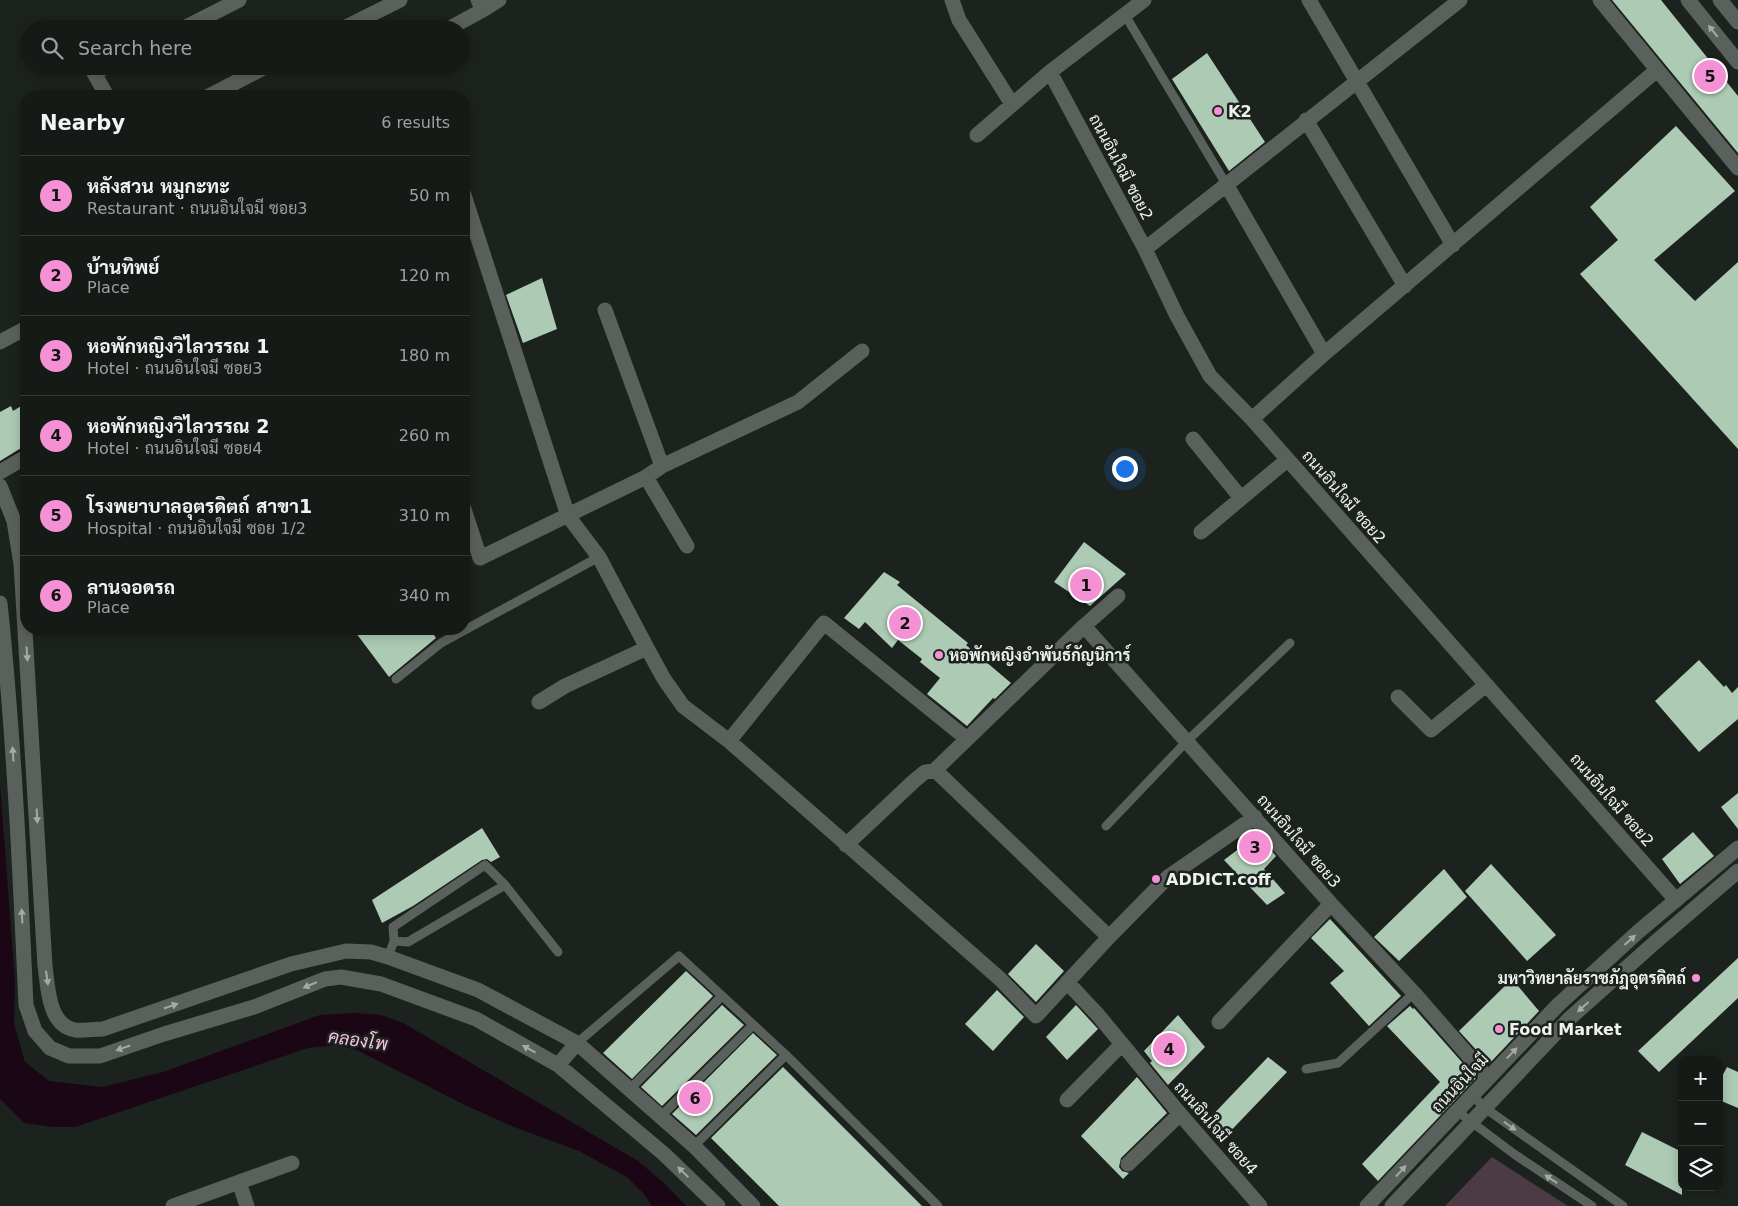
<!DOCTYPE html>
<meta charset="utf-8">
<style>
:root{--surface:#151a16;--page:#1e231f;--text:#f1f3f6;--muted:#9da1a1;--line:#343835;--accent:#f491d4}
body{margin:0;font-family:"DejaVu Sans",Sarabun,sans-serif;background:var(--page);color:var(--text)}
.controls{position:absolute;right:15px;bottom:15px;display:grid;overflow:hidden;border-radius:10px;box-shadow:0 2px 12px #0003}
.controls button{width:45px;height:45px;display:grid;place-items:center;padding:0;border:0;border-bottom:1px solid var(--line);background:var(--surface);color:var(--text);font:25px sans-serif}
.you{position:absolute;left:1124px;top:468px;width:18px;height:18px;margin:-12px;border:4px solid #fff;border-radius:50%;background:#1a73e8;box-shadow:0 0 0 8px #1a73e833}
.badge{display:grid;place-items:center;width:32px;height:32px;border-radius:50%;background:var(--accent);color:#111;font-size:16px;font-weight:700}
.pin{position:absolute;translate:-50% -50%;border:2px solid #fff;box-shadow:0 1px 5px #0006}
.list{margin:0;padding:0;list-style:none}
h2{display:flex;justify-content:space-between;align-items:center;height:65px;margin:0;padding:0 20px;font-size:21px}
h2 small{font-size:16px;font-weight:400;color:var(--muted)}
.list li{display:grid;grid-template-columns:32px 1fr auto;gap:15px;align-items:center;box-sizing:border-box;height:80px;padding:0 20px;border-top:1px solid var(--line)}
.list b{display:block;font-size:19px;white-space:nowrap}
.list p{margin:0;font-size:16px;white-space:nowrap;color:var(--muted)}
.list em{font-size:16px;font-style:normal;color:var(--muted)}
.icon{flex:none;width:28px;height:28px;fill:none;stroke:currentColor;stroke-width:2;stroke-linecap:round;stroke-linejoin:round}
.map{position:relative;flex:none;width:1738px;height:1206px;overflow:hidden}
.search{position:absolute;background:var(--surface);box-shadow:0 2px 12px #0003;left:20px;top:20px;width:450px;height:55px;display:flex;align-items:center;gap:12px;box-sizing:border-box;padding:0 18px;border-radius:28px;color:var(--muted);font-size:19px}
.panel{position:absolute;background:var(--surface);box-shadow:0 2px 12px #0003;left:20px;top:90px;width:450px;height:545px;border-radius:20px}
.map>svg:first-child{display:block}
.green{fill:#4c3a45}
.water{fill:#1b0615}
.building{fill:#adcbb4}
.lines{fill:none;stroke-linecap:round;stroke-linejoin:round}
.lane{stroke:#5a615c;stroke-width:9}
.street{stroke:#5a615c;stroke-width:15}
.secondary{stroke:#5a615c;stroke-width:15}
.oneway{fill:#a4aaa6}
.poi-dot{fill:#f491d4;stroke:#1c221d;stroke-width:2}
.labels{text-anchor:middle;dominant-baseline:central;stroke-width:5;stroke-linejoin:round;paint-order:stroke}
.poi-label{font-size:16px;font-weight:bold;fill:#eef2ef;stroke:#1c221d;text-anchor:start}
.street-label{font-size:16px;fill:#eef2ef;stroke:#1c221d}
.water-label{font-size:18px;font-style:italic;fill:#f6c0e2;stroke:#1c221d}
</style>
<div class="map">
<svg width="1738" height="1206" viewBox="0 0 1738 1206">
<rect width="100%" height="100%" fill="#1c221d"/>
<path class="green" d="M1492 1157 1568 1206H1445Z"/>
<path class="water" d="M0 784 15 982 14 1024 25 1062 49 1081 102 1087 163 1072 320 1015 355 1013 381 1015 403 1023 638 1161 665 1184 686 1206H652L644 1194 627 1177 579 1151 514 1127 465 1105 357 1050 336 1045 308 1048 75 1127H53L24 1123 0 1099Z"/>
<path class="building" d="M1612 0H1661L1738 96V153Z
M1207 53 1265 142 1229 171 1172 79Z
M1676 126 1735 191 1654 260 1695 301 1738 262V449L1580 274 1618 240 1590 207Z
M542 278 557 329 523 343 506 295Z
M26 403V445L0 461V412L11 406 13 411Z
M1084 542 1126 574 1090 606 1054 582Z
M884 572 900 582 897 585 968 643 966 645 1011 683 995 699 993 698 967 726 927 694 940 678 920 662 922 659 898 640 892 648 865 622 859 629 844 618Z
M363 629H430L436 638 389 677 356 633Z
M1699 660 1724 687 1726 685 1732 693 1738 687V719L1699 752 1655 701Z
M1738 793V829L1721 807Z
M482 828 500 857 491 862 487 859 482 860 413 906 382 923 372 900Z
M1693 832 1714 856 1680 884 1662 859Z
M1257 835 1276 856 1264 869 1285 893 1267 905 1224 860Z
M1491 864 1556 935 1527 961 1465 891Z
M1444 869 1467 897 1399 961 1374 937Z
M1330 919 1401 996 1369 1026 1330 983 1344 971 1311 938Z
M1036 944 1064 971 1036 1002 1008 974Z
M1738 958V998L1659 1072 1638 1051Z
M686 971 713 996 632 1079 603 1053Z
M1512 979 1539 1011 1489 1064 1459 1031Z
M997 990 1024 1017 993 1051 965 1024Z
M722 1005 744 1025 662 1106 641 1087Z
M1076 1005 1098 1029 1067 1060 1046 1037Z
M1410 1006 1413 1009 1414 1008 1476 1078 1378 1181 1362 1164 1440 1082 1387 1026Z
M1178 1015 1205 1047 1168 1085 1150 1063 1152 1061 1144 1051Z
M753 1033 777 1055 696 1135 672 1114Z
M1268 1057 1287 1072 1222 1140 1205 1123Z
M783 1067 922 1206H779L711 1138Z
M1727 1067 1738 1072V1108L1719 1100V1082Z
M1137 1077 1167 1113 1121 1158 1119 1167 1122 1171 1129 1173 1123 1179 1081 1136Z
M1642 1132 1682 1152V1195L1625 1165Z"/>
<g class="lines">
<path class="lane" d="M1125 15 1226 184
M396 679 441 643 599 557
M1106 826 1187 741 1290 643
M394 941 393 927 485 865 505 885 558 952
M388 957 394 941 408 942 505 885
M577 1043 679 956 786 1055 938 1206
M1306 1069 1338 1063 1414 993
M630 1089 722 996
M1472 1095 1485 1108 1623 1206
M1457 1111 1514 1154 1592 1206
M661 1116 753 1025
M694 1146 786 1055"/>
<path class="street" d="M478 0 483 10 499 0
M952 0 959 20 1012 104
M1309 0 1453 245
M1600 0 1738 168
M182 29 239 0
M342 29 400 0
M448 29 483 10
M1050 72 1145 249 1177 316 1210 376 1252 419 1676 900
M107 96 94 73 108 66
M209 96 267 66
M1306 120 1405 286
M977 135 1050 72 1144 0
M1226 184 1324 354
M464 195 568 516 599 557 647 648 664 679 683 706 729 741 999 978 1036 1016 1109 937 1168 877 1255 817
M1145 249 1460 0
M605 310 662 466
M0 342 26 328
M1252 419 1324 354 1657 70
M1193 439 1241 498
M0 472 26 457
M646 477 687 546
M0 486 14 521 21 564 45 966C48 987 48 1025 75 1030 83 1031 94 1029 103 1029L291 964 346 951 371 952 388 957 478 990 577 1043 694 1146 753 1206
M464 509 480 558 646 477 662 466 798 402 862 351
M1201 532 1287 460
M0 603C14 737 20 871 26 1005L35 1031 50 1048 69 1056H100L164 1034 254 1007 325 979 341 977 381 984 476 1019 558 1065 664 1154 718 1206
M1084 626 1331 904 1414 993 1488 1078
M1398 697 1431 730 1486 685
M539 702 565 686 647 648
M729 741 824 623 967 739
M935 770 1109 937
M846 845 914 781 925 772 935 770 1084 626 1118 596
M1067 982 1098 1015 1180 1114 1260 1206
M1219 1022 1331 904
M558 1065 577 1043
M1067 1100 1121 1045
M1128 1164 1180 1114
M239 1182 247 1206
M173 1206 292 1163"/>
<path class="secondary" d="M1688 0 1738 62
M1720 0 1738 22
M1367 1206 1558 1005 1639 931 1738 848
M1392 1206 1570 1018 1652 945 1738 871"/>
</g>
<defs><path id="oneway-solid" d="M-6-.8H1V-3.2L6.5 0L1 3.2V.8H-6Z" transform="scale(1.25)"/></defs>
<g class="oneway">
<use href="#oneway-solid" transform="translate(1713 31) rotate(-129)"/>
<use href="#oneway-solid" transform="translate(27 654) rotate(86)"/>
<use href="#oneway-solid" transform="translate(13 754) rotate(-94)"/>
<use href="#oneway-solid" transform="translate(37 816) rotate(87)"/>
<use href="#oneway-solid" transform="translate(22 916) rotate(-93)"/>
<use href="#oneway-solid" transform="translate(1630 940) rotate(-42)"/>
<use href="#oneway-solid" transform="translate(47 978) rotate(82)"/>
<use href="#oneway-solid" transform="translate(310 985) rotate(157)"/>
<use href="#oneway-solid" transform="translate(171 1006) rotate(-19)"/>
<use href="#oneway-solid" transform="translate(1583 1007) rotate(138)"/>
<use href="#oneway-solid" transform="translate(123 1048) rotate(161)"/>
<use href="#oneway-solid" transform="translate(529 1049) rotate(-151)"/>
<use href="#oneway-solid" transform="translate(1512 1053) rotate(-46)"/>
<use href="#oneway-solid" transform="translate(1510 1126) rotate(35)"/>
<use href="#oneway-solid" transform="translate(1401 1171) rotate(-47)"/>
<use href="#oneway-solid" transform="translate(683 1172) rotate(-136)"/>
<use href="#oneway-solid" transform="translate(1551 1179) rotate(-146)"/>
</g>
<g class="poi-dot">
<circle cx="1218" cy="111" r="5"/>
<circle cx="939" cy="655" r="5"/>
<circle cx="1156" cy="879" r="5"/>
<circle cx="1696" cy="978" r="5"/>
<circle cx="1499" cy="1029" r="5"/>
</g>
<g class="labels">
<g class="poi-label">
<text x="1228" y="111">K2</text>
<text x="949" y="655">หอพักหญิงอำพันธ์กัญนิการ์</text>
<text x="1166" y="879">ADDICT.coff</text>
<text x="1686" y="978" text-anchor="end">มหาวิทยาลัยราชภัฏอุตรดิตถ์</text>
<text x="1509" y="1029">Food Market</text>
</g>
<g class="street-label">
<text transform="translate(1121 167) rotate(62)">ถนนอินใจมี ซอย2</text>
<text transform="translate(1344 497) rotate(49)">ถนนอินใจมี ซอย2</text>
<text transform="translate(1612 800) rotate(49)">ถนนอินใจมี ซอย2</text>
<text transform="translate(1299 841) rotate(49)">ถนนอินใจมี ซอย3</text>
<text transform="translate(1460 1083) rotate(-46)">ถนนอินใจมี</text>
<text transform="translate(1216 1128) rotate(49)">ถนนอินใจมี ซอย4</text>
</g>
<g class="water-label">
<text transform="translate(358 1040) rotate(8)">คลองโพ</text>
</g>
</g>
</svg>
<div class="controls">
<button>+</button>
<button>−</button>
<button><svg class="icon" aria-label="layers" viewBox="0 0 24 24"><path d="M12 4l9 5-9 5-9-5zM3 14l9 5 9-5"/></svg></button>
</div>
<div class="you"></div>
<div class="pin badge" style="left:1086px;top:585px">1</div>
<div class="pin badge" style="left:905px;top:623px">2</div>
<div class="pin badge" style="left:1255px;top:847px">3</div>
<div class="pin badge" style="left:1169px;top:1049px">4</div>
<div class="pin badge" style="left:1710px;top:76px">5</div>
<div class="pin badge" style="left:695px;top:1098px">6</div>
<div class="search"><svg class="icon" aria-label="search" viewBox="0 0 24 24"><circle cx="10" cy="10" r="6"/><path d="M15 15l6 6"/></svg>Search here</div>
<section class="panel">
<h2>Nearby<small>6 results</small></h2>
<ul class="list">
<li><span class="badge">1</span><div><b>หลังสวน หมูกะทะ</b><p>Restaurant · ถนนอินใจมี ซอย3</p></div><em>50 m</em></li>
<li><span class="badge">2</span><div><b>บ้านทิพย์</b><p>Place</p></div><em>120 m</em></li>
<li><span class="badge">3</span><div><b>หอพักหญิงวิไลวรรณ 1</b><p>Hotel · ถนนอินใจมี ซอย3</p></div><em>180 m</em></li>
<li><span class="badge">4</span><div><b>หอพักหญิงวิไลวรรณ 2</b><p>Hotel · ถนนอินใจมี ซอย4</p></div><em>260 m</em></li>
<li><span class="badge">5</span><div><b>โรงพยาบาลอุตรดิตถ์ สาขา1</b><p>Hospital · ถนนอินใจมี ซอย 1/2</p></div><em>310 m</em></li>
<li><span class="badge">6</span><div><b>ลานจอดรถ</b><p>Place</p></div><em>340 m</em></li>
</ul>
</section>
</div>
